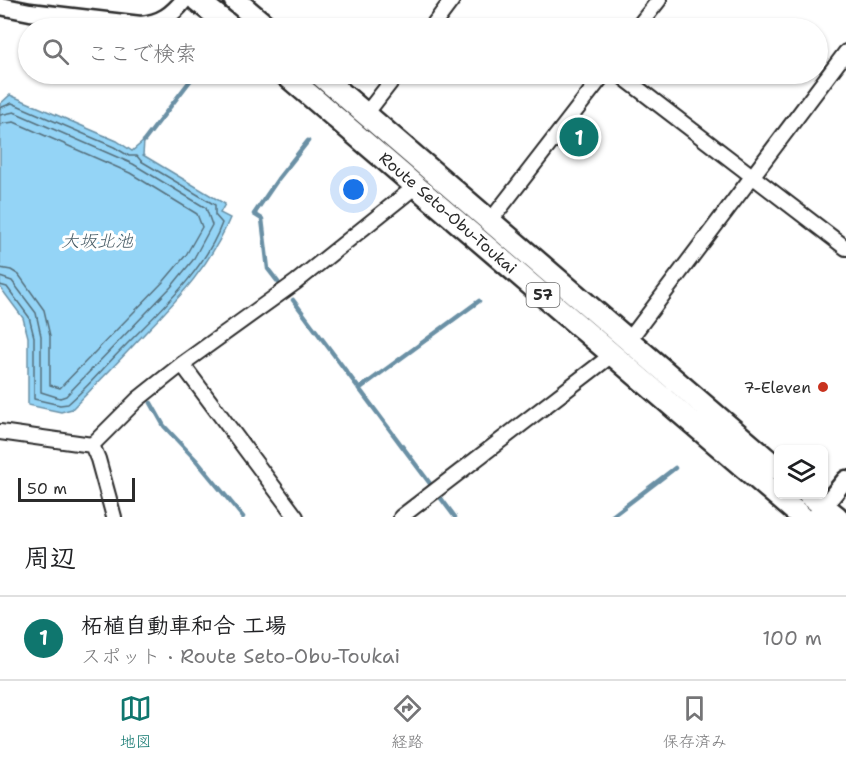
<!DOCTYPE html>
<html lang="ja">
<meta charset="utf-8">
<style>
:root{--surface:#fff;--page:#f6f6f6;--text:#202124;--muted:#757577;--line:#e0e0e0;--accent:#0f766e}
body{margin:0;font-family:"Shantell Sans","Klee One",sans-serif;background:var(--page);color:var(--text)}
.controls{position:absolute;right:18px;bottom:18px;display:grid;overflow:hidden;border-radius:9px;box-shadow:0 2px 4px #0004}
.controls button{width:54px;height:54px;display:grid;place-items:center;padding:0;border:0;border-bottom:2px solid var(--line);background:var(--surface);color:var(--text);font:30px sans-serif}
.scale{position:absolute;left:18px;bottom:15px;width:117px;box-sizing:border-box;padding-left:6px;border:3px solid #2b2b2b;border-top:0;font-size:16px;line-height:21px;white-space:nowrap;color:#2b2b2b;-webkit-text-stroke:4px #fff;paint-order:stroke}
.you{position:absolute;left:354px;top:190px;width:21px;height:21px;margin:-15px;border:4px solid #fff;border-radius:50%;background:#1a73e8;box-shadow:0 0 0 9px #1a73e833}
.badge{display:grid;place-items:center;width:39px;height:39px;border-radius:50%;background:var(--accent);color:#fff;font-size:20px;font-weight:700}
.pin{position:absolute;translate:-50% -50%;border:3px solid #fff;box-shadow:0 2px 6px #0006}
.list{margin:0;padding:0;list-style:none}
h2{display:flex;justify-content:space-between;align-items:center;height:78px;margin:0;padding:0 24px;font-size:26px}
h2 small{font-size:20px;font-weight:400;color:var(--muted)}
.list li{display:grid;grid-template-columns:39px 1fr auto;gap:18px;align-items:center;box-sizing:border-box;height:84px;padding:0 24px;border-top:2px solid var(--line)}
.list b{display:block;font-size:22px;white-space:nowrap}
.list p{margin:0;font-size:20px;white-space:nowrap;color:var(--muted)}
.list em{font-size:20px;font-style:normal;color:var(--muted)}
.icon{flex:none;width:33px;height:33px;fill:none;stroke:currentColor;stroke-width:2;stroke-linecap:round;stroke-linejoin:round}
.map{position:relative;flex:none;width:846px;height:517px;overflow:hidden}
.search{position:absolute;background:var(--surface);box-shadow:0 2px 4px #0004;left:18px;right:18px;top:18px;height:66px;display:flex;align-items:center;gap:15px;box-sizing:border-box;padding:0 21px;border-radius:33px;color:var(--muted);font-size:22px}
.sheet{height:162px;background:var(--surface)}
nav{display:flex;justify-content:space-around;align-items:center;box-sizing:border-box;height:84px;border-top:2px solid var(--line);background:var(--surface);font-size:16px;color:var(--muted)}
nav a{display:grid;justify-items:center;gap:3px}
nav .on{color:var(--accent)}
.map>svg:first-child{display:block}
.water{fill:#94d4f6;stroke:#6a90a5;stroke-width:1.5}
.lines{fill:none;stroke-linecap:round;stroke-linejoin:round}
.shore{stroke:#556f7c;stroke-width:1.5}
.stream{stroke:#6a90a5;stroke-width:4.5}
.minor-casing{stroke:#2b2b2b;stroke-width:18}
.tertiary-casing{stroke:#2b2b2b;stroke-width:21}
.primary-casing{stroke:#2b2b2b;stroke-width:26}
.minor{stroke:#fff;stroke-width:14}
.tertiary{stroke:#fff;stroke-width:16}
.primary{stroke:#fff;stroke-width:21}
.poi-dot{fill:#c8321e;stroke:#fff;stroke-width:2}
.labels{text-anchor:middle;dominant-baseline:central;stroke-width:6;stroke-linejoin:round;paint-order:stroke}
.shield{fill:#fff;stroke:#6b6b6b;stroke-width:1.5}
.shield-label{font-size:15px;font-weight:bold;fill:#2b2b2b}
.street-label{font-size:16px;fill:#2b2b2b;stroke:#fff}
.poi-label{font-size:16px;fill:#2b2b2b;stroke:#fff;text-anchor:end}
.water-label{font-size:18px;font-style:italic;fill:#4a5e68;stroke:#fff}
</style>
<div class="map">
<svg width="846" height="517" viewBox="0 0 846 517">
<rect width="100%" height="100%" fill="#fff"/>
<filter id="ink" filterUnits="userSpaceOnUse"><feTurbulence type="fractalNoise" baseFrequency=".0167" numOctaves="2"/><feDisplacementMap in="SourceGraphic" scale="12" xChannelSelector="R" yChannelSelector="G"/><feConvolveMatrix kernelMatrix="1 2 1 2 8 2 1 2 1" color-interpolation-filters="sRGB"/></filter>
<g filter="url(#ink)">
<path class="water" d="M10 95 117 141 132 151 144 141 143 155 225 204 220 213 230 218C211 264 180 297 146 332 122 358 97 384 72 409L61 412 28 405V337L23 318 0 287V104Z"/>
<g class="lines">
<path class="shore" d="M0 108 12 103 114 147 129 156H137L141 161 215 205V215L222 223C204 272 159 311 123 348 105 366 88 387 68 404L60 405 34 399V337L29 317 7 287 0 285
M0 115 14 112 133 164 206 208 212 225 193 260 171 287 66 396 60 398 41 392V336L36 313 12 281 0 277
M0 124 14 122 130 173 197 214 202 227 186 255 164 281 60 388 50 385V336L44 310 19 275 11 270 0 268"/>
<path class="stream" d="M144 141 193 77
M278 282 268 269 262 219 254 214 278 179 308 141
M293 300 455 517
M359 389 479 301
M151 403 164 426 196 460 243 517
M611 517 675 468"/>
<g class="minor-casing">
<path id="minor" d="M431 28 452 0
M637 28 659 0
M619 74 846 248
M366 114 397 74
M491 220 604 74
M629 340 846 52
M182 364 296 517
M0 432 92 445
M92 445 138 399 182 364 296 282 416 186
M92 445 98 459 114 517
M401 517 613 354"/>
</g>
<g class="tertiary-casing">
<path id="tertiary" d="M0 6 30 12 141 25C161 23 172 15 184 0
M815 517 846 479"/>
</g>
<g class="primary-casing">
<path id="primary" d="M197 0 232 28
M235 0 268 28
M285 74 802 517
M319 74 778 469
M808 494 837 517"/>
</g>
<use href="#minor" class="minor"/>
<use href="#tertiary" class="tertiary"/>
<use href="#primary" class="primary"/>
</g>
</g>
<circle class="poi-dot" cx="823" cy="387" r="6"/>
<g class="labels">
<rect class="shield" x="526.5" y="283" width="33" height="24" rx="4.5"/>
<g class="shield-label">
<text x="543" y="295">57</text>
</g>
<g class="street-label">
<text transform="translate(448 213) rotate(41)">Route Seto-Obu-Toukai</text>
</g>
<g class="poi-label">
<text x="811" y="387">7-Eleven</text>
</g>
<g class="water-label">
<text x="97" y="241">大坂北池</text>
</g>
</g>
</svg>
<div class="controls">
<button><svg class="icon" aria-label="layers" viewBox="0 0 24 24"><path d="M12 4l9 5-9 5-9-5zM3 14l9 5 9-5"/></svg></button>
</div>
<div class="scale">50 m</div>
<div class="you"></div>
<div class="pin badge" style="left:579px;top:137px">1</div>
<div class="search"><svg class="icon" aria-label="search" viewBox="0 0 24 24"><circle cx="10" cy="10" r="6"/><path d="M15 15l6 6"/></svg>ここで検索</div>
</div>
<section class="sheet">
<h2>周辺<small></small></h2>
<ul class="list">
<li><span class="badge">1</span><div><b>柘植自動車和合 工場</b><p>スポット · Route Seto-Obu-Toukai</p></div><em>100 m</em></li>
</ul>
</section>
<nav>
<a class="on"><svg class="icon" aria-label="map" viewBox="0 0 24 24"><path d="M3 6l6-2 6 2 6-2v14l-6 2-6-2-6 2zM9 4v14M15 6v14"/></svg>地図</a>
<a><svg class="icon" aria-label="directions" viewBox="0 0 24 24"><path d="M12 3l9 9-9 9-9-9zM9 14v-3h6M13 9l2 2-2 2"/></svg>経路</a>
<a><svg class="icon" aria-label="saved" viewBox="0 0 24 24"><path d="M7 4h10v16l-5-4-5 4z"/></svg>保存済み</a>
</nav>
